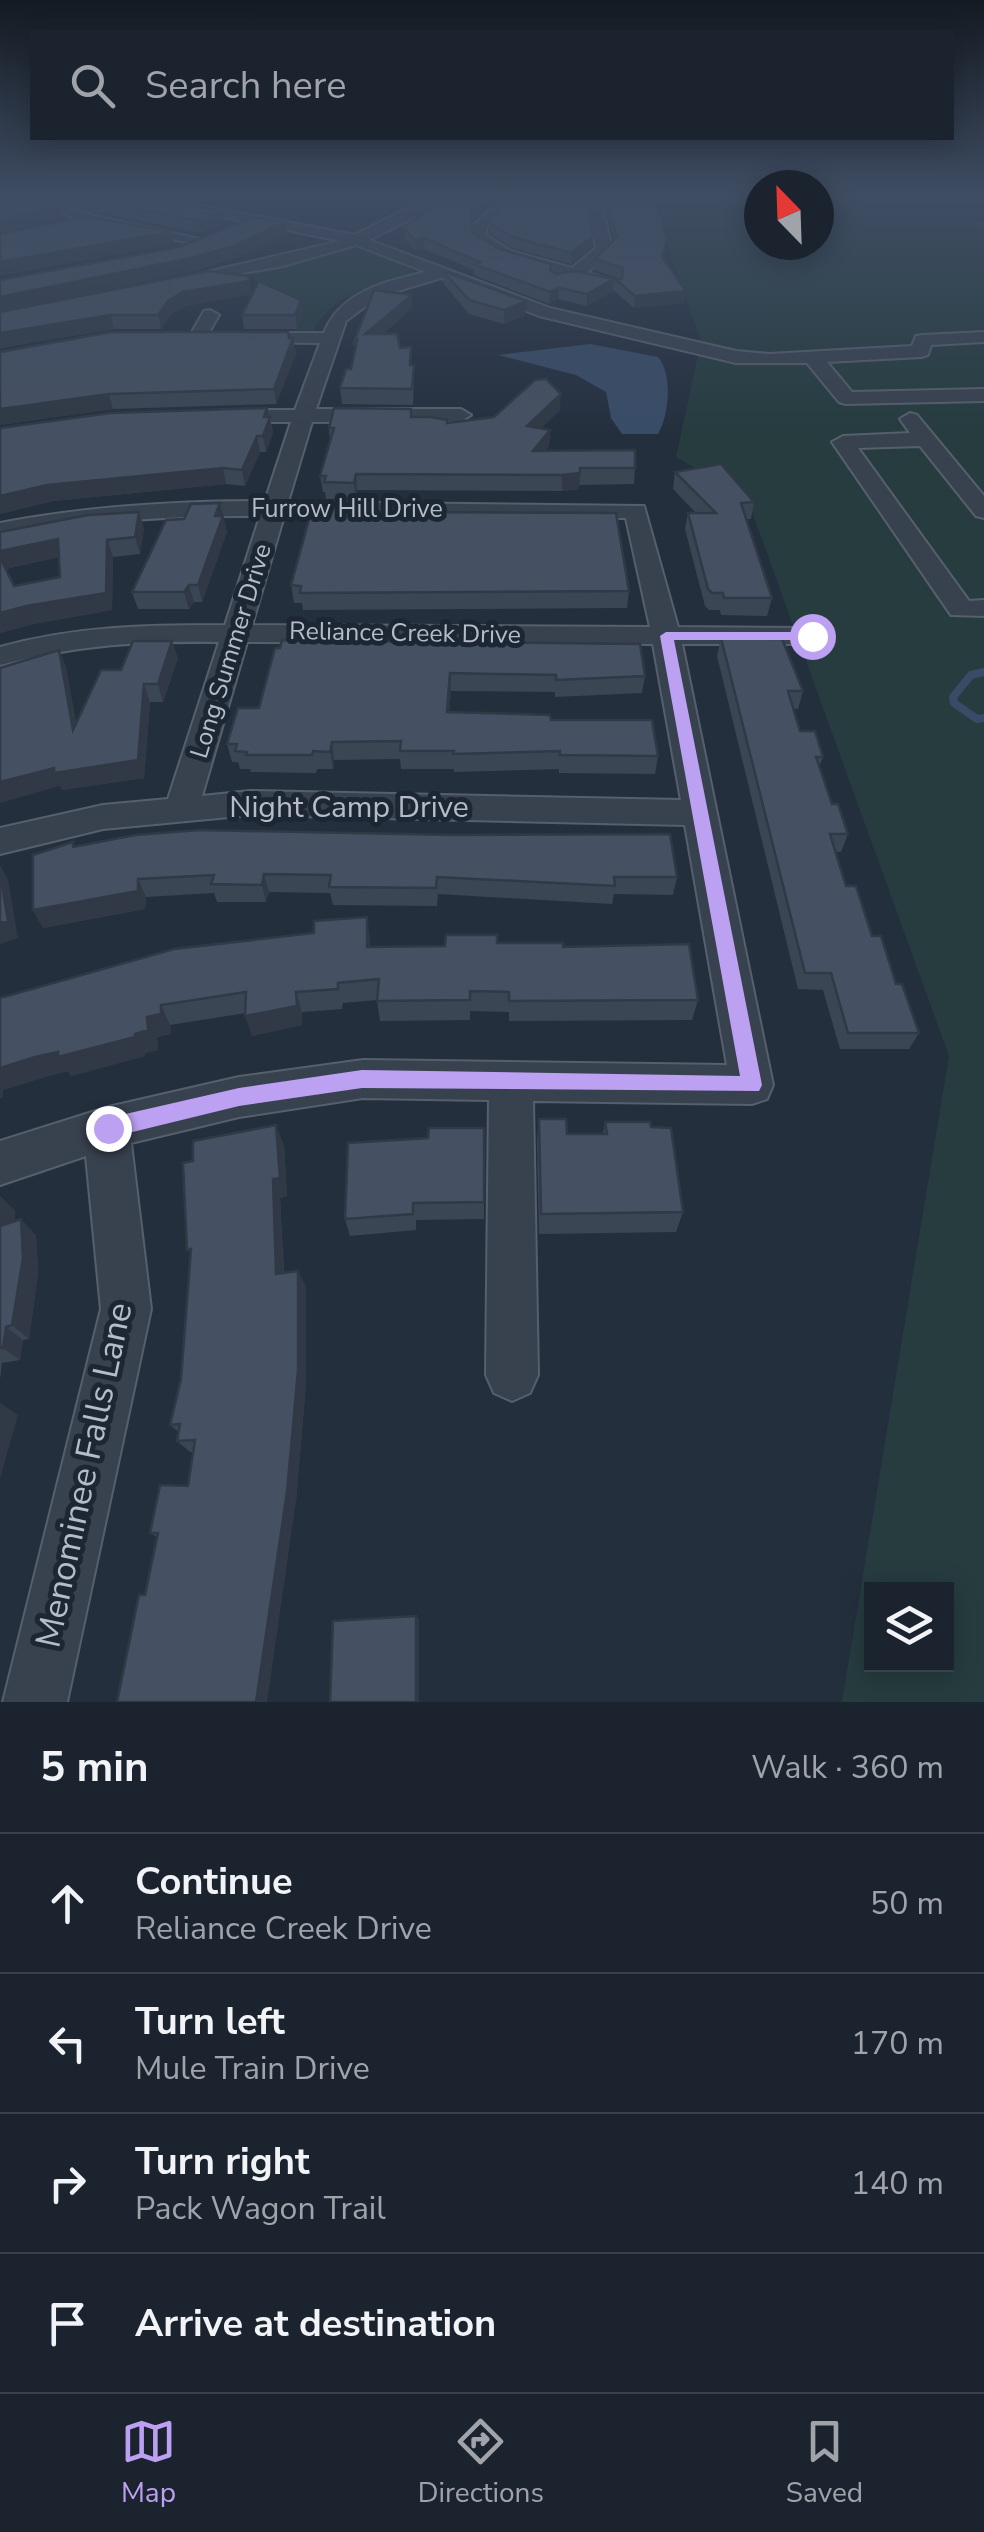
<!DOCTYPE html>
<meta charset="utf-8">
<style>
:root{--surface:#1b232e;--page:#282f3a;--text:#f1f3f6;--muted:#a0a4aa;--line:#39404a;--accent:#bca0f2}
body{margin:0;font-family:"Nunito Sans",sans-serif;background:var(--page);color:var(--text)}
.controls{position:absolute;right:30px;bottom:30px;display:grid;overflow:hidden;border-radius:0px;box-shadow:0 5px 25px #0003}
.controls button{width:90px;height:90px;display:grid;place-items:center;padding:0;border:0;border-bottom:2px solid var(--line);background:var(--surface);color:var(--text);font:50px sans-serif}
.compass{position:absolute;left:744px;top:170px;width:90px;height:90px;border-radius:50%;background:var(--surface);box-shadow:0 5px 25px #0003;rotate:337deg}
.stop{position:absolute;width:30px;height:30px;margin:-22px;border:8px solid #bca0f2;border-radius:50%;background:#fff}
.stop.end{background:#bca0f2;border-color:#fff;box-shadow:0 2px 10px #0008}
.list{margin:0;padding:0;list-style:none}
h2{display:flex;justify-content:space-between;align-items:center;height:130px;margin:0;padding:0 40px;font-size:42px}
h2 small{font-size:32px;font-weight:400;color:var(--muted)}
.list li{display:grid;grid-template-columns:65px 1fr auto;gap:30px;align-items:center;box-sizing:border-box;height:140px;padding:0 40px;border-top:2px solid var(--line)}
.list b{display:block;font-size:38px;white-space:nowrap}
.list p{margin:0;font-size:32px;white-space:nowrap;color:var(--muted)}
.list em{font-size:32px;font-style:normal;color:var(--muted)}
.icon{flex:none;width:55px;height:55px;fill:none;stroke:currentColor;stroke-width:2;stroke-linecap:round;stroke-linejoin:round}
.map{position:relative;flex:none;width:984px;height:1702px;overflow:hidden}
.search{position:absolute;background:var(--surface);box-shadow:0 5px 25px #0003;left:30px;right:30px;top:30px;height:110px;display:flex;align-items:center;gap:25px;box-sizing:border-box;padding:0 35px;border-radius:0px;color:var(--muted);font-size:38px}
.sheet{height:690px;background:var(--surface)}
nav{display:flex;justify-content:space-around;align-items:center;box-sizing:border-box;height:140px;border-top:2px solid var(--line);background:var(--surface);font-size:28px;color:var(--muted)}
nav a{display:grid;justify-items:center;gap:5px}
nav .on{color:var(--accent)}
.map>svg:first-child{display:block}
.green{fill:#263c3f;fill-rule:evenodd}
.water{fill:#394c67}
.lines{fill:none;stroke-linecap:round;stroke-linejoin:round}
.stream-far1{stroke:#394c67;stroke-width:4}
.stream{stroke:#394c67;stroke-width:8}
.minor-casing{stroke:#565f6c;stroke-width:4}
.minor{fill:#38414e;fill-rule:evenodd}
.wall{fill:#3b4654;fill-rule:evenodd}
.shaded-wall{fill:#303945}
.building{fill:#455162;stroke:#303945;stroke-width:2.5}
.route{fill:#bca0f2}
.labels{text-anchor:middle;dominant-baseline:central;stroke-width:10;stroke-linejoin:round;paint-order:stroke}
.far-street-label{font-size:25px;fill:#b4bcc9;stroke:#1d2633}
.street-label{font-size:30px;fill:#b4bcc9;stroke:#1d2633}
.near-street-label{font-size:35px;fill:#b4bcc9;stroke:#1d2633}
</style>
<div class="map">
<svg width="984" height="1702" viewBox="0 0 984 1702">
<rect width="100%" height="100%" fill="#242f3e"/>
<path class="green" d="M650 196H759V245H819V196H984V1702H842L949 1056 747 498 676 457 701 341ZM872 1590H946V1664H872Z
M356 246 417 271C379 286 333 291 313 331H295L302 305 248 275Z"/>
<path class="water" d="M590 344 658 357C673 375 669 415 658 434H622L611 418 606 392 576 375 498 355Z"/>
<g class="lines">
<path class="stream-far1" d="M984 224H979L984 226"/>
<path class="stream" d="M984 672 971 675 953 697 954 703 977 719 984 718"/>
<g class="minor-casing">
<path id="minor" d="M20 196H39L94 216 214 242 207 246 86 223Z
M122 196H149L355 235 430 196H446L416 217 369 240 550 308 736 351 769 354 912 346 916 336 922 335 984 332V342L931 345 928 355 921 357 827 362 852 392 984 389V401L846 404 839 402 807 363H736L539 316 441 278 378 297 346 321 316 409H461L471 415 461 421 312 422 288 502 644 506 678 627 812 628 826 636 812 644H682L773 1085 767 1099 752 1104 533 1101 538 1375 530 1393 512 1401 494 1393 486 1375 489 1100 363 1098 239 1117 131 1143 151 1309 67 1702H3L101 1309 86 1156 0 1185V1141L108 1107 239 1077 363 1060 727 1065 685 825 250 815 103 829 0 854V828L103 805 168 799 219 642C138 641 79 645 0 665V647C75 626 147 625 225 625L260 516C172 515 87 521 0 537V523C89 506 175 501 265 501L291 422H222L212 416 222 410H295L320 343 241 342 232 337 235 333H324C340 291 387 281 426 272L356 245 283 266 177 285V279L340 241ZM284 516 626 518 650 627 252 625ZM247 642 653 644 681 800 250 791 202 796Z
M508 196H523L486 228 487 236 511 251 572 268 596 248 586 196H600L612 249 587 273 618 282V288L575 279 559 281V275L501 257 475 241 474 224Z
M210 310 219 315 204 341H192L189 337 204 311Z
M910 413 917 415 984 496V518L976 516 920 446 858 448 969 601 984 600V616L951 615 832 442 843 436 910 433 900 419Z"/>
</g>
<use href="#minor" class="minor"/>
</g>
<path class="wall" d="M49 196H141L223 211 225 223 202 233 95 212Z
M603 196H651L666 250 663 259 684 303 634 308 614 291 615 279H620L594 270 595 259 614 240Z
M254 217 285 222 287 234 236 258 193 271 16 309 208 271 248 276 251 294 186 306 171 314 161 329H114L0 348V280L179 247Z
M490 219 592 247 571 264 513 248 490 234Z
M472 221 473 233 500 249 551 270 556 274 614 279 613 291 587 306 558 299 549 304 474 275V270L424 249 415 251 405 239 404 228Z
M443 271 526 301 525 315 504 324 469 314 444 284Z
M301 300 303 314 297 329H244L242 315Z
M412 308 383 334 400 348 412 365 414 380 413 405 342 404 340 388 351 369 354 355Z
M289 338 296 353 276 404 113 409 0 425Z
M411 409 412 417 447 423 560 410 541 428 550 430 549 446 545 451 635 468 634 484 579 485V489L562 491 357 490 355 499H326L325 492H323L320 476 330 442 329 428Z
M270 417 273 433 266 452H260L245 486 226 484 53 501 0 514V428Z
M675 472 754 502 751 519H746L772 598 767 616 721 615 720 610H709L705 606 685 529 688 513H696L673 489Z
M220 503 227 532 202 602H194L189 609H138L132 592 184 519Z
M350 510 629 591 627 608 303 610 302 603H294L291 585 316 516Z
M144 528 140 554 113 557 112 610 33 624 0 633V532ZM59 557 60 577 14 586 6 569Z
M721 638 803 691 798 709H793L800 731 823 757 819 767 832 804 848 834 841 852H836L846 886 896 984 919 1033 909 1049H840L823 990 798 989 717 656Z
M275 648 645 676 642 693 555 697V692L451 691 449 712 551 720 658 756 655 774 559 773V769L454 772V769H401L400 759 334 760 333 769H317L316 773 251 772 250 769H240L238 762H232L227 744 259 708Z
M59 650 66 668 76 723 121 670 178 658 163 702H150L144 778 62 790 60 786Z
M73 842 75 847 677 877 673 895 614 894 612 904 438 894 437 906 333 905 330 893 269 892 266 902H217L214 893 146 897 145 909 43 928 33 910Z
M367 917 370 947 445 946 497 943 563 947 698 1000 692 1020 509 1021V1012L470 1011V1020L380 1021 377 1000 343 1003 342 1009 302 1012V1025L252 1036 246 1013 170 1025 171 1034 157 1037 158 1050 145 1053V1056L71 1076 68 1071 48 1076 3 1090V1097L0 1098V998L314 933Z
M539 1119 567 1134H603L605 1122 651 1127 683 1212 676 1232 539 1234 537 1141Z
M484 1128V1219L416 1220V1230L350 1236 345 1219 428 1138Z
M284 1145 287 1196 280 1198 284 1273 298 1271 306 1287V1383L296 1501 145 1595 157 1537 150 1533 188 1486 193 1452H190L177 1441 179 1432 170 1425Z
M0 1196 15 1211V1221L36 1235 38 1273 29 1339 23 1340 20 1360 2 1363 0 1379Z"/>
<path class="shaded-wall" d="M490 196H502L472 221 471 211Z
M60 206 64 218 0 233V220Z
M223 211 225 223 202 233 199 221Z
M285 222 287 234 236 258 193 271 0 312V297Z
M171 232 174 244 0 276V262Z
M593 236 592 247 571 264V253Z
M424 238V249L415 251V240Z
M248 276 251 294 186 306 171 314 161 329 158 315 168 301 183 292Z
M614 279 613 291 587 306V294Z
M559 288 558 299 549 304 550 292Z
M686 291 684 303 634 308 635 296Z
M412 295V308L366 349 365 334Z
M301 300 303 314 297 329 295 315Z
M526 301 525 315 504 324V310Z
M111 315 114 329 0 348V333Z
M293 338 296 353 276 404 274 389Z
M109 394 113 409 0 425V409Z
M561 394 560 410 526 442 527 426Z
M267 408 273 433 266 452 263 436 264 417Z
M550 430 549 446 532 467 533 451Z
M257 436 260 452 245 486 242 470Z
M223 468 226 484 53 501 0 514V496L47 485Z
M580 473 579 489 562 491V475Z
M356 474 357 490 355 499 354 483Z
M220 503 227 532 202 602 198 585 215 516Z
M139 512 144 528 140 554 135 537Z
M58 539 65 556 5 569 0 558V551Z
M107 540 113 557 112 610 33 624 0 633V613L26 606Z
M189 585 194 602 189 609 184 592Z
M172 641 178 658 163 702 158 684Z
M59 650 66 668 80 747 73 730Z
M450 673 451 691 447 730V712Z
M144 684 150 702 144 778 62 790 60 786 0 803V782Z
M332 742 334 760 333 769 330 752Z
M0 865 8 879 18 938 0 944Z
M264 874 269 892 266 902 262 885Z
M138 879 146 897 145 909 43 928 33 910Z
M367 917 370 938V967L367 947Z
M296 992 302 1012V1025L252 1036 245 1016Z
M161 1005 170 1025 171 1034 157 1037 158 1050 145 1053V1056L71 1076 68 1071 48 1076 3 1090V1097L0 1098V1068L35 1057 135 1034 147 1017Z
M276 1125 284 1145 287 1196 280 1198 284 1290 276 1274 273 1179Z
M0 1196 15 1211V1242L0 1227Z
M21 1219 36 1235 38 1273 29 1339 12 1325Z
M298 1271 306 1287V1383L296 1501 267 1702H256Z
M6 1327 23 1340 20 1360 3 1348Z
M0 1403 18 1415 0 1479Z
M416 1616 419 1619V1702H416Z"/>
<path class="building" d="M0 196H35L60 206 0 220Z
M78 196H141L223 211 199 221 92 200Z
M445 196H490L471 211 473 233 500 249 551 264 550 270 556 274 575 271 614 279 587 294 559 288 550 292 474 264 480 262 424 238 415 240 404 228Z
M516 196H586L593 236 571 253 513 237 490 223V219Z
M606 196H651L661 217 667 239 662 257 686 291 635 296 615 279H622L623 268 595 259 617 237Z
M87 216 171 232 0 262V234Z
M254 217 285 222 234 246 191 258 0 297V280L179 247Z
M208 271 248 276 249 281 183 292 168 301 158 315H111L0 333V312Z
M443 271 526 301 504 310 469 300Z
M259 281 301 300 295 315H242Z
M374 290 412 295 365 334H397L400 348 411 347 410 365H414L412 389 340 388 346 369H351L357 341 353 345Z
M111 332H288L289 338H293L274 389 109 394 0 409V352Z
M546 379 561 394 527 426 550 430 533 451 635 450V468H580V473L562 475 356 474 354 483 324 482 326 476H320L334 428H329L334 408 411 409V417H431L447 420V423L494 417 535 380Z
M267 408 264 417H270L263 436H257L242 470 223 468 47 485 0 496V428L110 413Z
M721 464 754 502 741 503 772 598H724L723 593H712L708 589 688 513H716L675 472Z
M220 503 215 516H223L198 585H189L184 592H132L166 520 184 519 191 504Z
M319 503 349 504 347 510 368 512 616 513 629 591 300 593 301 586 291 585 310 516H316Z
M139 512 135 537 107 540 106 593 26 606 0 613V557L14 586 60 577 58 539 0 551V532L88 515Z
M721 638 782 639 803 691H788L800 731H815L823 757H816L832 804H838L848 834H830L846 886H856L872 936H881L896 984H902L919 1033H848L831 973H805Z
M282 640 640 644 645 676 556 680V675L450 673 447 712 550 715 551 720H652L658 756 560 755V751L453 754 454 751H400L401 741 332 742 330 752 313 751 312 755H246L247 752 235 751 237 744H227L238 708H259L275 648H280Z
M133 641H172L158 684H144L138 760 54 773V768L0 782V668L59 650 73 730 101 670H121Z
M199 830 452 835 670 834 677 877H614L615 886 437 877 436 888 329 887 331 875 264 874 262 885 211 884 214 875 138 879V891L33 910V855L73 842V847L135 835Z
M0 873 8 921 0 923Z
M367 917V947L445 946 446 935H497V943H563V947L689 944 698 1000 509 1001V992L470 991V1000L377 1001 379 979 338 983V989L296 992 297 1006 245 1016 246 992 161 1005V1014L147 1017 148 1030 135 1034V1037L58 1057V1052L35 1057 0 1068V998L174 949 314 933V921Z
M539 1119H566L567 1134H607L605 1122H650L651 1127 671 1128 683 1212 541 1214Z
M276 1125 280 1178 273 1179 276 1274 298 1271V1370L287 1492 256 1702H117L139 1595H145L158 1533H150L160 1485 188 1486 195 1440 177 1441 180 1424 170 1425 181 1379 191 1249 187 1250 183 1163 193 1161V1141Z
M429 1128H484V1202L413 1203V1214L345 1219 348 1143 428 1138Z
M21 1219 23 1258 12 1325 6 1327 3 1348H0V1226Z
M416 1616V1702H330L333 1621Z"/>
<linearGradient id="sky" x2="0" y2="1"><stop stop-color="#141a22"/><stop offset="0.45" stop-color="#3f4d63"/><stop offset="1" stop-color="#3f4d63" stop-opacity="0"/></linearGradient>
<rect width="984" height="434" fill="url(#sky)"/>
<path class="route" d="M666 632H812L818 636 812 640H674L762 1085 759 1091 362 1088 239 1106 108 1138 101 1135 98 1128 101 1121 108 1118 239 1088 362 1070 740 1076 660 636Z"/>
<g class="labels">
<g class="far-street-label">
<text x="347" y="509">Furrow Hill Drive</text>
<text transform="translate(405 633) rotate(1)">Reliance Creek Drive</text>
<text transform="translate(231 651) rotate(-73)">Long Summer Drive</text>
</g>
<g class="street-label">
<text x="349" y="807">Night Camp Drive</text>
</g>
<g class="near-street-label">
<text transform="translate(84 1475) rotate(-78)">Menominee Falls Lane</text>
</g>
</g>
</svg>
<div class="controls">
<button><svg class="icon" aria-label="layers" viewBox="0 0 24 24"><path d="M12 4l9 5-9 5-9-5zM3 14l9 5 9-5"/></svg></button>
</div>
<svg class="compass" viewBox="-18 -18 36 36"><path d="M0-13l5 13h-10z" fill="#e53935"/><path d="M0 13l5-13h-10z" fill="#a0a4aa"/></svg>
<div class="stop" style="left:812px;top:636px"></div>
<div class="stop end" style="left:108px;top:1128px"></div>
<div class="search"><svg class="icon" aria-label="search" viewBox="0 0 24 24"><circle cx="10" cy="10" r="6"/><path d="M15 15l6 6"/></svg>Search here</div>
</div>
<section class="sheet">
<h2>5 min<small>Walk · 360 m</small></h2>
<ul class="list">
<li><svg class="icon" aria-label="ahead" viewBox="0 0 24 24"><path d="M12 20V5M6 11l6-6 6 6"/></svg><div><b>Continue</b><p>Reliance Creek Drive</p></div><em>50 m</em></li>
<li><svg class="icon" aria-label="left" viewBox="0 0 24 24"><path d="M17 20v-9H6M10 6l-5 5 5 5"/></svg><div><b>Turn left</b><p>Mule Train Drive</p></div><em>170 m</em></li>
<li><svg class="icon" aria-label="right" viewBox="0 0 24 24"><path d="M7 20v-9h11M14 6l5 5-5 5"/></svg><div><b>Turn right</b><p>Pack Wagon Trail</p></div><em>140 m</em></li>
<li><svg class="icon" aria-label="arrive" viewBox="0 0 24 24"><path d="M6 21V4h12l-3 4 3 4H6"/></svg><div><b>Arrive at destination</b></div></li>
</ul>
</section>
<nav>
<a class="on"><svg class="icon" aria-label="map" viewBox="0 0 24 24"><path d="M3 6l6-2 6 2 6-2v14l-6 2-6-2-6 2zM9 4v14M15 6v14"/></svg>Map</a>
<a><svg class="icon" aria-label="directions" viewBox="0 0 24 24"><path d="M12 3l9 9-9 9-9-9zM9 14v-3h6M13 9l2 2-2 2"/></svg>Directions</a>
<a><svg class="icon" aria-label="saved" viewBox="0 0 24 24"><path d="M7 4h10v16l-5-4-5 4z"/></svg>Saved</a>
</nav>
